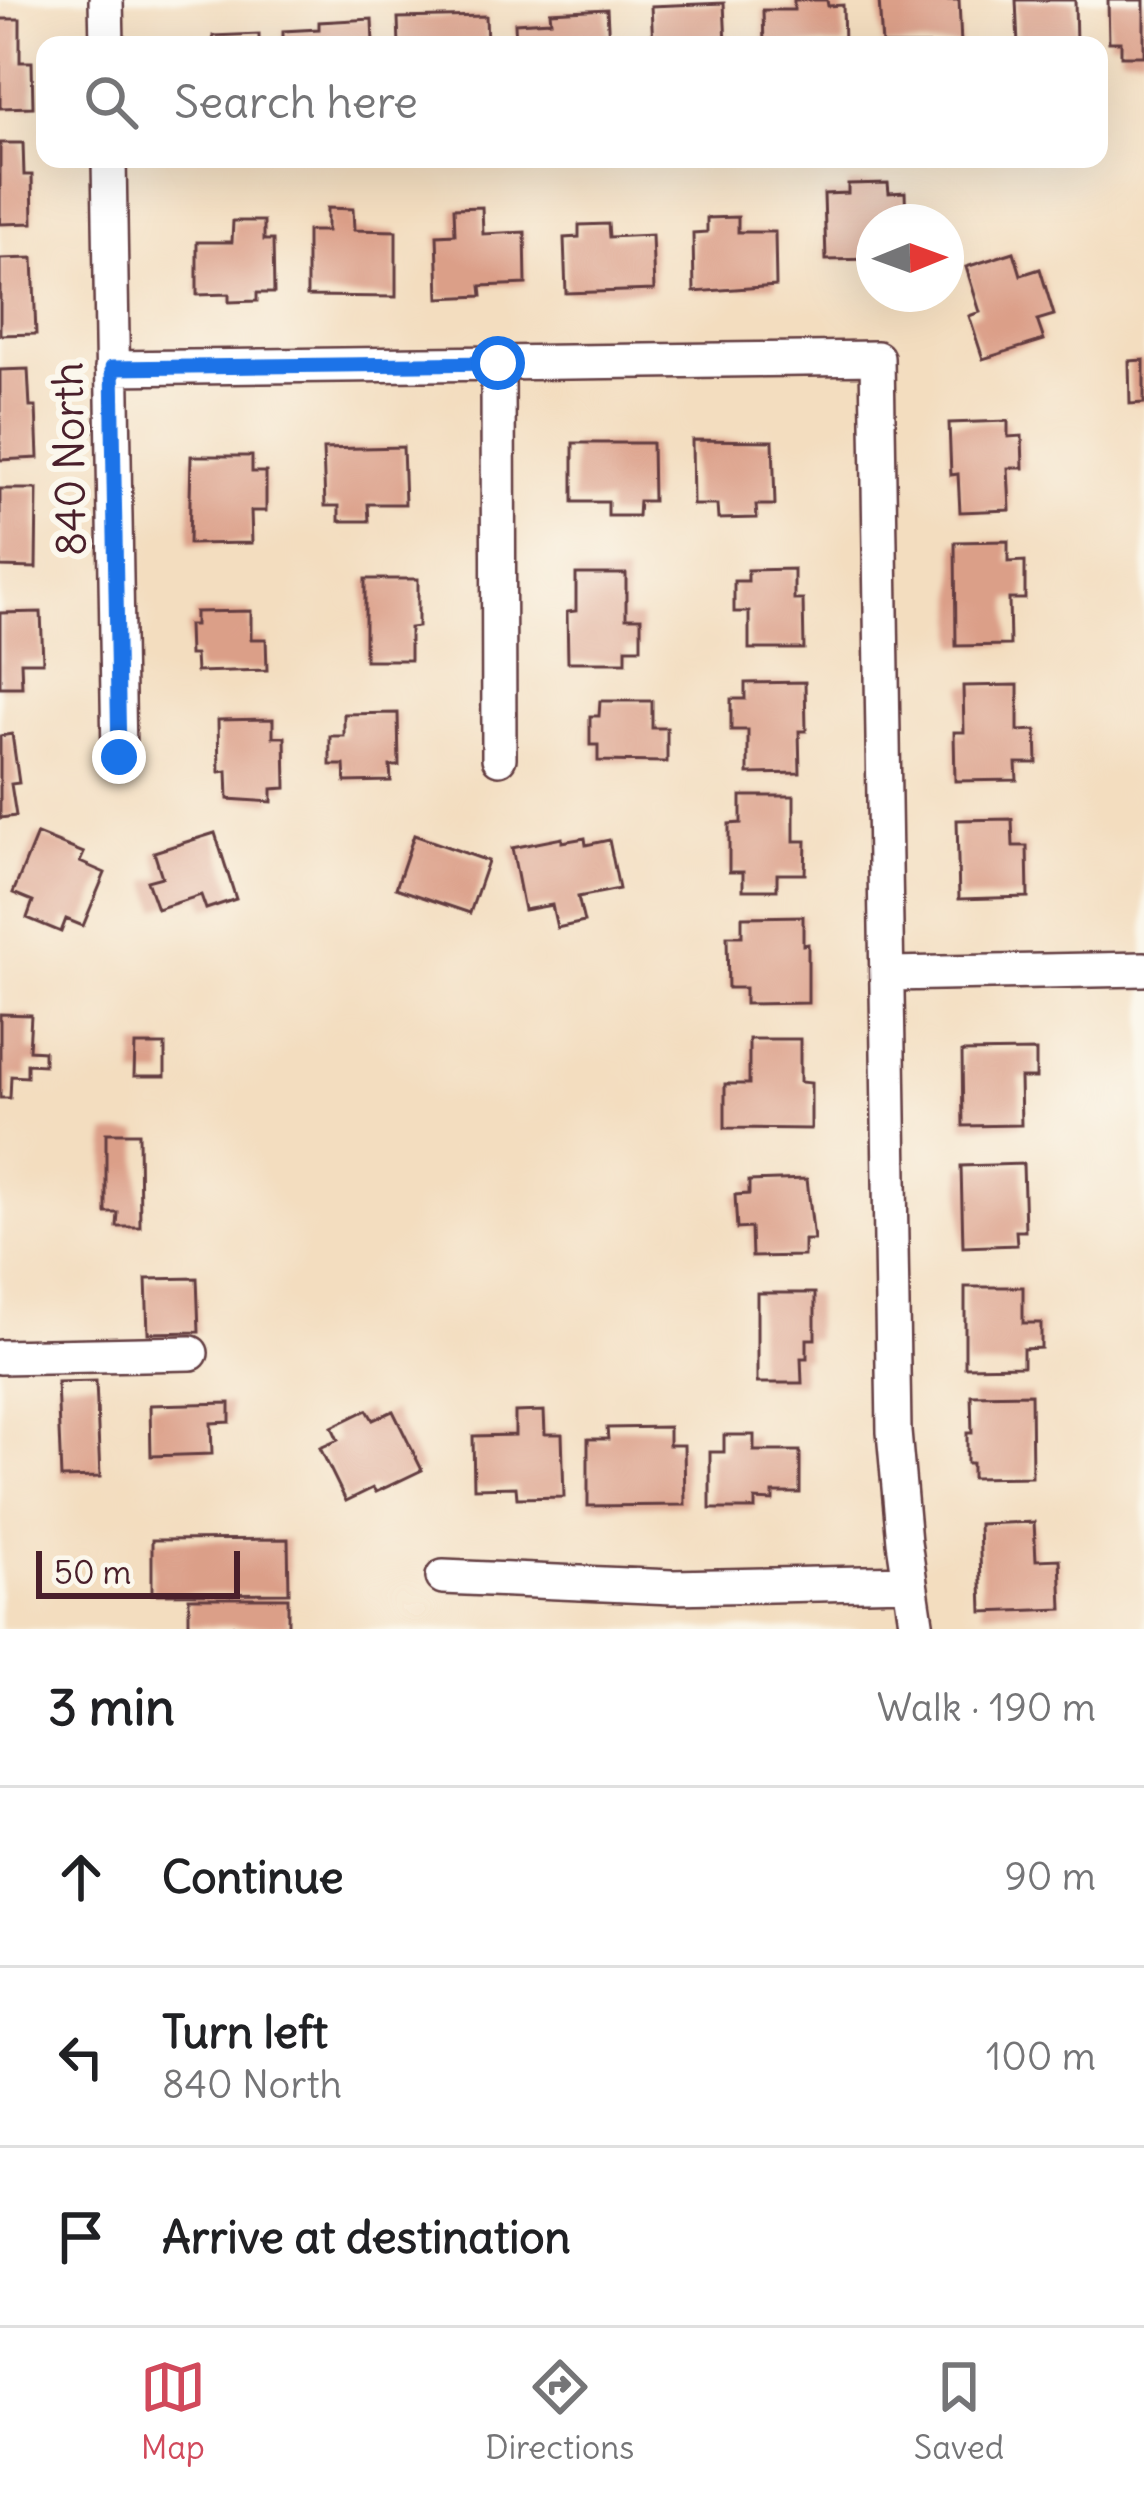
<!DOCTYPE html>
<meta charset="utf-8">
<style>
:root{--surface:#fff;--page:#f2f2f2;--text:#202124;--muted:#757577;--line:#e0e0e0;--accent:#d1495b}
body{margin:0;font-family:Delius,sans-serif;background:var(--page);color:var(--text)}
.compass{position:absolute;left:856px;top:204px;width:108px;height:108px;border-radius:50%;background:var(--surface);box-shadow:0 12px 48px #0002;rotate:89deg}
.scale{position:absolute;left:36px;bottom:30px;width:204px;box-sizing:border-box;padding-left:12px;border:6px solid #4a1f2b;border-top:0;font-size:33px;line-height:42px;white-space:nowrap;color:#4a1f2b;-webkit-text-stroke:9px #fbf7ec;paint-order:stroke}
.stop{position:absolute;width:36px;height:36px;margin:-27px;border:9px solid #1a73e8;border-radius:50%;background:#fff}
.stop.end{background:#1a73e8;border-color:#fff;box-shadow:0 3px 12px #0008}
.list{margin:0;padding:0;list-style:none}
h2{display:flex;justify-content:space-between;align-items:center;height:156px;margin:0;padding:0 48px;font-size:51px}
h2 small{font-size:39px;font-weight:400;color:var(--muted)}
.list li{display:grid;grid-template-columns:78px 1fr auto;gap:36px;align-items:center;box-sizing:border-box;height:180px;padding:0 48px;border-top:3px solid var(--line)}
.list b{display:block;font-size:45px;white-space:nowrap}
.list p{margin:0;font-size:39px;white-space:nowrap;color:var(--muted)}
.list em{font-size:39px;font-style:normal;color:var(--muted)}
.icon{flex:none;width:66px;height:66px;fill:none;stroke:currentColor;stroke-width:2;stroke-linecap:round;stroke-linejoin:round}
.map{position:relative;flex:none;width:1144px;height:1629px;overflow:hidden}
.search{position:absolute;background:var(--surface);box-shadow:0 12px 48px #0002;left:36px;right:36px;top:36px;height:132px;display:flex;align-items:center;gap:30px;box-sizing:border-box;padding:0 42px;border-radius:24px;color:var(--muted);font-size:45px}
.sheet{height:696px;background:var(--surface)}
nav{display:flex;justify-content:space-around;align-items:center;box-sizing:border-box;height:168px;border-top:3px solid var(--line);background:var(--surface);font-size:33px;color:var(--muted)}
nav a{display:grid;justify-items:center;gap:6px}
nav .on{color:var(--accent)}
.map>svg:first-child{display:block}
.building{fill:#db9f88}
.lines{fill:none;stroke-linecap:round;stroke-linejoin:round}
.minor-casing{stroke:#633c41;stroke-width:38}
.minor{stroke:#fff;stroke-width:33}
.route{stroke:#1a73e8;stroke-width:15}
.labels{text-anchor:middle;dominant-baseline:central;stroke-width:12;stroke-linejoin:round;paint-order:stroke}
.street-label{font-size:42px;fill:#4a1f2b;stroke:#fbf7ec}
</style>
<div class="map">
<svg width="1144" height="1629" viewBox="0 0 1144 1629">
<rect width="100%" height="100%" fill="#fbf7ec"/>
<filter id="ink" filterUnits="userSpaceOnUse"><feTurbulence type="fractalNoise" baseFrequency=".00833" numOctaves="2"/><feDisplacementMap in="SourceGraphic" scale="24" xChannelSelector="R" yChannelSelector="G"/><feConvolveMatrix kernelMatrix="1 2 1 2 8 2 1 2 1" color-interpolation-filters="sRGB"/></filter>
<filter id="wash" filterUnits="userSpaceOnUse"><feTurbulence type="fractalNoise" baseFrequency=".004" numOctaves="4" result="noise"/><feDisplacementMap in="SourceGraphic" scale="48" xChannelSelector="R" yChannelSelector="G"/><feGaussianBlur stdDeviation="2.7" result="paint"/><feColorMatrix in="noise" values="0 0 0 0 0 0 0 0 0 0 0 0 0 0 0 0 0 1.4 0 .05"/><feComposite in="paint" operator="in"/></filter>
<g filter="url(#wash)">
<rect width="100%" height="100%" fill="#f3ddbf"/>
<g id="blocks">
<path class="building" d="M794 0H827L828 6 843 5 844 45H764L763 10H794Z
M879 0H959L961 45H882Z
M1016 0H1075L1076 45H1018Z
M1108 0H1144V56H1121V42H1109Z
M724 3 726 45H653L651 6Z
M607 9 609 45H516L515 23 551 21 550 12Z
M486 16 487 45H399L398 18Z
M0 19H20V62H32L33 107 0 108Z
M372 19 373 45H283V31L319 29V22Z
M259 34V45H213V36Z
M0 143H23L24 175H32L33 223 0 224Z
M888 183 889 193 905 192 906 222H874V259L826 260 824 194 848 193V184Z
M482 207 483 234 525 232 526 284 481 286 482 296 439 298 437 235 455 234 454 208Z
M327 208 353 209 354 230 396 231V297L307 296V231H327Z
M738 217V232H775L776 286 694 292 693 233 707 232V218Z
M233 221H264V240H273L274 293H257V301L229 302V294L197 295V242H232Z
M608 224 609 237 652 235 654 290 566 293 564 238 579 237V225Z
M1014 252 1021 275 1040 269 1054 315 1037 320 1044 340 983 359 969 316 980 312 966 267Z
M33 258 36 334 0 335V259Z
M1144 360V403L1130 404 1129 361Z
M28 369 30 407H36L38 458 0 460V370Z
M1008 421V437L1022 436 1023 468H1008L1010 510 960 512 958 474 951 475 949 423Z
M692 440 773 441 775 505H756L757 518 718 519 717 505H693Z
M573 443H652L653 501H639L638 516H608V502H573Z
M403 447 405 504H368L369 521H339V506H325L323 449Z
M191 456H252V472H266V511H251L252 543 189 544Z
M0 489H37L36 568 0 567Z
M1008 541V562L1025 561V599H1009L1010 645 956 646 955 542Z
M794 569V600H803L804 649H749V612H734V581H748V570Z
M576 574H626V618H641V648H626V662H568L567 612 576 611Z
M365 579H418V627L410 628V660H365Z
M251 611V639H266L267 670 196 672 195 655H189L188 625H195V612Z
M41 612 43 662H21L22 687H0V613Z
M805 682 806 731H799L800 773 748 774V730H731V699H745V683Z
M1018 685V731L1036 730 1037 763H1016L1017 780 955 781 954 732H964L963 686Z
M600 701H652V728H667V762L598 761V745H590V716H599Z
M398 713 399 766H390L391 781 345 782 344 765H330V736H344V714Z
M273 719V737H285L286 788 272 789V802L228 799 227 771 219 772 218 720Z
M12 734 19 783 11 784 16 816 0 818V736Z
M741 796H794V841H806L805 874H777V890H743V872H729V824L741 823Z
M1012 819 1013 846H1027L1028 897 959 899 957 820Z
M215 833 236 899 206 909 201 895 157 909 147 881 162 877 154 852Z
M37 834 84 853 80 862 105 873 83 926 66 919 61 932 27 918 33 901 13 893Z
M414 835 488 861 470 913 396 888Z
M562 838V842L585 838 586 845 609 840 619 889 578 897 584 922 557 928 552 905 524 910 512 848Z
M803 916V945L808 944V1003L745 1004V988H728L727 936H742V917Z
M0 1014 31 1015 29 1050 44 1051V1065L27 1064V1077L11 1076 10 1098H0Z
M749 1039H800V1082L811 1083V1129L725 1128V1084H749Z
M135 1045H165V1076H134Z
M1036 1051V1078H1020L1021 1125 963 1126 962 1052Z
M106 1133H139L140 1227H117L118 1213H106Z
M1023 1164 1025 1231H1016L1017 1245 963 1247 961 1166Z
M807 1179 814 1240H804V1256L752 1257 751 1228 737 1229 735 1195 749 1194V1181Z
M197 1278 199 1332 148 1333 146 1279Z
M965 1287H1023V1323H1041V1348L1023 1349V1366L965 1367Z
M757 1293H815V1339H807V1358H801L802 1383H757Z
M96 1381 100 1477 61 1478 57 1382Z
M1031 1394 1032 1477 972 1478V1463H967V1433H972L971 1395Z
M230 1403V1422L211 1423 212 1454 151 1456 150 1405Z
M367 1410 373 1420 393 1411 422 1470 376 1492 373 1488 346 1501 320 1448 338 1440 332 1427Z
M544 1411 545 1434H562L564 1497 517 1498 516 1487 474 1488 473 1436 515 1435V1412Z
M669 1427V1445H684L685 1505 588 1506V1439H608L607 1428Z
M724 1435H754V1451H800V1493H773V1501L755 1500V1509H710V1452H724Z
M1034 1522 1036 1560 1060 1559 1062 1609 982 1612 979 1524Z
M288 1539 289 1593 152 1594V1540Z
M189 1598H288V1626H189Z"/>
</g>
</g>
<g filter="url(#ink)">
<use href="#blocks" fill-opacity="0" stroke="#633c41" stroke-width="3"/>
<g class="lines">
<g class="minor-casing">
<path id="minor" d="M106 0 107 45
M109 159 119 757
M498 363 499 758
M112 368 877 358 894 1432 904 1542 917 1629
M890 974 1144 969
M0 1357 191 1353
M443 1577 672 1587 910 1582"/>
</g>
<use href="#minor" class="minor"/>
</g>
</g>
<g class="lines" filter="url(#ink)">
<path class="route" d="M119 757 112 368 498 363"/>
</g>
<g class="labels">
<g class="street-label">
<text transform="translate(69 459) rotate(-91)">840 North</text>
</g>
</g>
</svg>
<svg class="compass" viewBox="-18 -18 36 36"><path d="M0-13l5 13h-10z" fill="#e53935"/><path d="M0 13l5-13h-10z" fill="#757577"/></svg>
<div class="scale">50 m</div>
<div class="stop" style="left:498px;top:363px"></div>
<div class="stop end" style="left:119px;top:757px"></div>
<div class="search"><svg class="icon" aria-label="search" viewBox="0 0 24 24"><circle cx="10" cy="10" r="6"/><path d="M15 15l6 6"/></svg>Search here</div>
</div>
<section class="sheet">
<h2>3 min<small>Walk · 190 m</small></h2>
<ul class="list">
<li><svg class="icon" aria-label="ahead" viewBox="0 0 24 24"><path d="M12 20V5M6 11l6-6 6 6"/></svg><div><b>Continue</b></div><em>90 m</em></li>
<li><svg class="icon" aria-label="left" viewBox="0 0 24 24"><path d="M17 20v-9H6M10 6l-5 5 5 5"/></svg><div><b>Turn left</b><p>840 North</p></div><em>100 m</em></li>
<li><svg class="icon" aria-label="arrive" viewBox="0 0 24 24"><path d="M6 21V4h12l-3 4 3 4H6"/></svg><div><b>Arrive at destination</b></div></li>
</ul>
</section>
<nav>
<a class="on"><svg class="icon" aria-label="map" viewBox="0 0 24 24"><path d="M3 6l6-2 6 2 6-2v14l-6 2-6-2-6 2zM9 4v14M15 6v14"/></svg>Map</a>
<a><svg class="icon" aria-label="directions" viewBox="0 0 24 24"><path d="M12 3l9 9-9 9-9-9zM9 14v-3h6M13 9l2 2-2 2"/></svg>Directions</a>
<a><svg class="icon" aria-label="saved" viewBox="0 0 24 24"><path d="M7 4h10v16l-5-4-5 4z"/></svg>Saved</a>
</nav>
